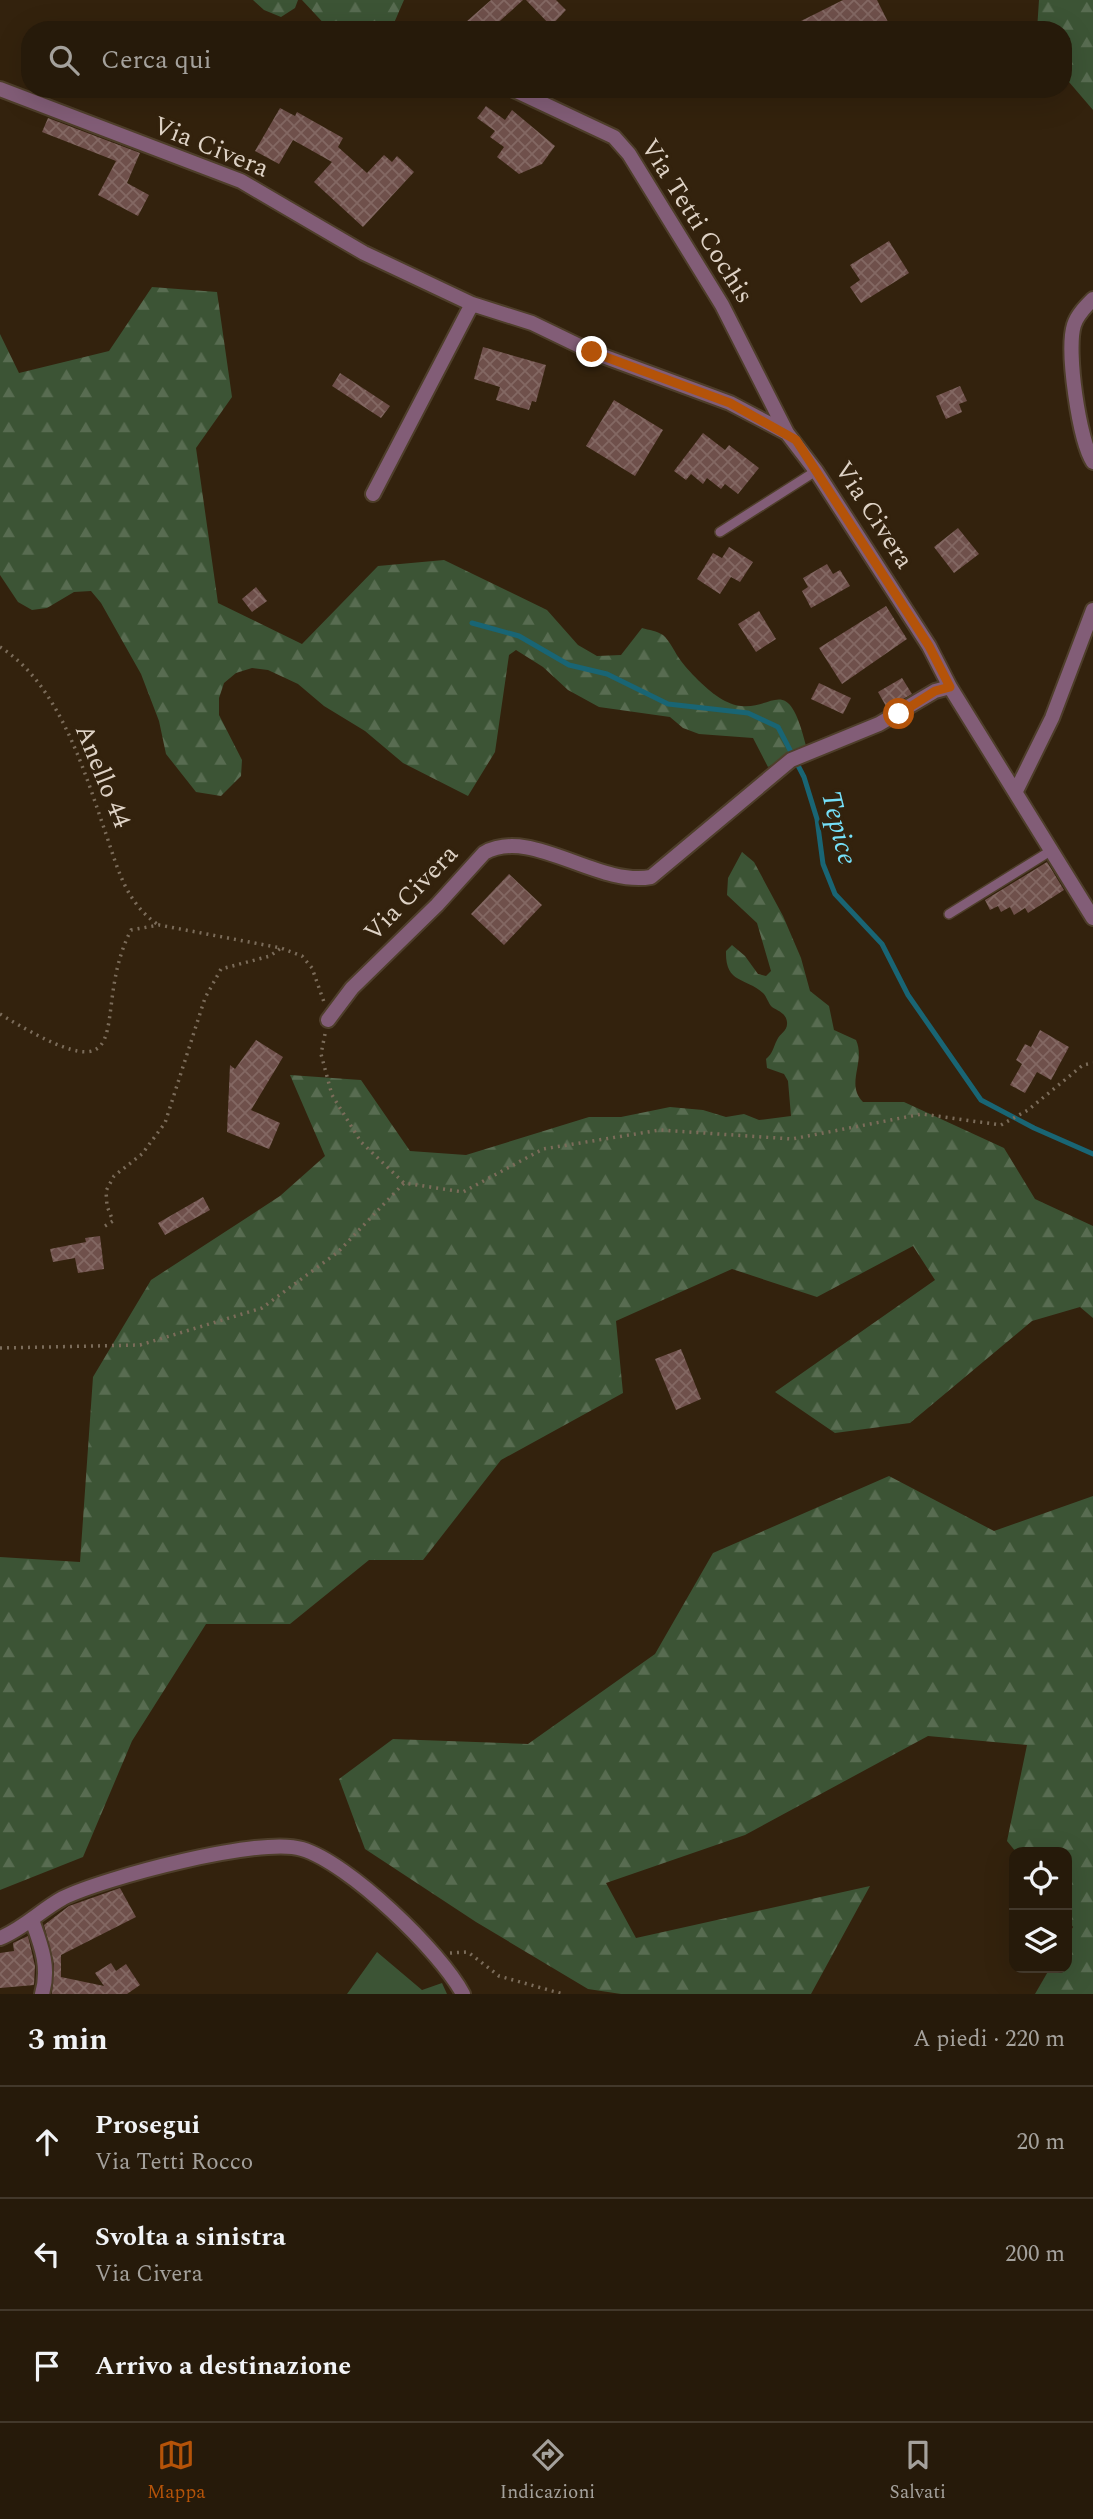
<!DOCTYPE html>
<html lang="it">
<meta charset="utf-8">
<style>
:root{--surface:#261a0a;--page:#2e2313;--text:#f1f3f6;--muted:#a4a19c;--line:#42382b;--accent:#b45309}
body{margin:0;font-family:Spectral,serif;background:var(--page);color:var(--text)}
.controls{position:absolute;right:21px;bottom:21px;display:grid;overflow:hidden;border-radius:14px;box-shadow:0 7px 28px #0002}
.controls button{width:63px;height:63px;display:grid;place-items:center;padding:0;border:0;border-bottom:2px solid var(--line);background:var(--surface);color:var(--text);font:35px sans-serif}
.stop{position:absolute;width:21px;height:21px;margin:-16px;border:5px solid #b45309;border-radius:50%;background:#fff}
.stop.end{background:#b45309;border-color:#fff;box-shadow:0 2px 7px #0008}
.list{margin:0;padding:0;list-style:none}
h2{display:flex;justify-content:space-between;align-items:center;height:91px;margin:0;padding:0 28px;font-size:30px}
h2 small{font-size:23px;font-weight:400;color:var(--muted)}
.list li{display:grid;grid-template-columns:46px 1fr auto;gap:21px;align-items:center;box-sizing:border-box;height:112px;padding:0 28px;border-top:2px solid var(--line)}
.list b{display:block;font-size:26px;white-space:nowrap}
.list p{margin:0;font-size:23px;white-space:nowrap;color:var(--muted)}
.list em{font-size:23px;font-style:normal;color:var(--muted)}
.icon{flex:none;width:38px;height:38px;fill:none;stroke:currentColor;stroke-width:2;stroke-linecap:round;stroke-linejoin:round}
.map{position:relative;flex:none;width:1093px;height:1994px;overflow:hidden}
.search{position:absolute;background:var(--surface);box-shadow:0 7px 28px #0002;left:21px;right:21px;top:21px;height:77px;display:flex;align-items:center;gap:18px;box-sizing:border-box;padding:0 24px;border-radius:28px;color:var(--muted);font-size:26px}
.sheet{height:427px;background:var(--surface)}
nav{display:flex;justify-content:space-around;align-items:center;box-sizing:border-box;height:98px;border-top:2px solid var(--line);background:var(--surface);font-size:19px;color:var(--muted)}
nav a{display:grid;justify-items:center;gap:4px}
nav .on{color:var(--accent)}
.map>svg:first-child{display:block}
.green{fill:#3c5435}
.forest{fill:url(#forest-firs)}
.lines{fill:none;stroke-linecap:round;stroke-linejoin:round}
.stream{stroke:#196574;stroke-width:5}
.building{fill:url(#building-cross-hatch)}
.lane-casing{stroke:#4e3e2a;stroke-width:12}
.street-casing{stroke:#4e3e2a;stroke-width:18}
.path{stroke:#7b6c5a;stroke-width:3.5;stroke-dasharray:2 5;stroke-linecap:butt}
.lane{stroke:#825d77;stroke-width:9}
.street{stroke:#825d77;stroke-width:14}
.route{stroke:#b45309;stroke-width:9}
.labels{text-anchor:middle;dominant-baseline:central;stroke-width:7;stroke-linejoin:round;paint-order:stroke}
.street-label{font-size:26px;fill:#ded2c5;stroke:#33220d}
.water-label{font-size:28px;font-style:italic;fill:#75e0f9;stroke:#33220d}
</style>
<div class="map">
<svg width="1093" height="1994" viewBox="0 0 1093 1994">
<defs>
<pattern id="forest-firs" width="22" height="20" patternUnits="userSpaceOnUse" patternTransform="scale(1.75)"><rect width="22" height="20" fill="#3c5435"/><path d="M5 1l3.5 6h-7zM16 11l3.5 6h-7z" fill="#586c51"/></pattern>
<pattern id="building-cross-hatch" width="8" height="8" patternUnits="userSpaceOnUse" patternTransform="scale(1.75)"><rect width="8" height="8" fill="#6f504b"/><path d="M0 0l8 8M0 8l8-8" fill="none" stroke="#836863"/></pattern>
</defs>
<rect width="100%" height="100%" fill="#33220d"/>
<path class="green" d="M377 1952 422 1990 442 1983 447 1994H347Z"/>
<path class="forest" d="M253 0H298L295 8 281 17 264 10Z
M302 0H404L391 30H330Z
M1039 0H1093V110L1063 75V30H1037Z
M152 287 217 292 232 397 196 448 218 603 302 644 378 566 444 560 547 610 578 645 597 656 621 655 642 628C649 630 657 631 663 635 670 641 675 653 681 661 691 674 711 694 725 701 770 724 785 660 806 746L768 767 753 738 699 734 683 728 670 717 599 707 568 690 543 667 516 650 509 655 495 752 468 796 403 763 365 731 324 706 298 684 268 670 252 668 236 673 224 683 219 698V715L242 760 241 776 221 796 196 792 166 754 159 721 141 674 101 603 91 591 74 592 47 608 32 610 18 602 0 575V334L19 373 109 351Z
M742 852 754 862 783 916 801 958 810 991 829 1006 834 1030 856 1040C866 1062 845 1084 863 1102H904L1004 1148 1035 1199 1093 1226V1318L1080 1307 1032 1321 910 1423 835 1433 775 1392 935 1280 913 1246 817 1297 732 1269 616 1321 623 1393 501 1460 423 1560H369L290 1624H206L132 1741 83 1857 0 1890V1557L80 1562 93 1377 151 1280 280 1196 325 1156 290 1075 361 1080 410 1151 466 1155 589 1117H621L670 1107 703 1110 726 1117 744 1114 759 1120 791 1116 788 1081 784 1074 767 1068 766 1059C773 1053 773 1048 777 1040 780 1033 788 1031 787 1022 786 1013 778 1011 772 1007 768 1003 767 997 763 993 745 977 725 984 726 951L732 945 745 956 758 974 766 976 771 971 757 923 727 895 728 878Z
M889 1476 994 1531 1093 1496V1994H1035L1050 1968H1067V1937L1073 1927 1067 1919V1852H1016L1007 1841 1027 1745 928 1736 745 1835 606 1883 636 1938 870 1886 811 1994H621L588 1989 476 1922 365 1849 339 1779 393 1739 528 1744 655 1654 713 1553Z"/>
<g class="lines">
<path class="stream" d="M472 623 519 636 569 665 607 674 668 704 748 713 778 727 804 777 817 819 823 864 835 894 882 944 908 995 981 1100 1034 1128 1093 1154"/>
</g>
<path class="building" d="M491 0H523L490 30H473L466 22Z
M526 0H556L566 10 551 26Z
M843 0H877L892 30H783Z
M486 106 505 120 512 110 555 146 542 164 519 174 497 157 504 147 490 137 495 131 477 118Z
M280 108 295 116 297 112 343 138 338 147 367 173 384 155 392 162 397 156 414 172 363 227 314 182 332 162 293 140 279 164 255 151Z
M48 118 140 153 127 183 149 195 138 216 98 195 116 161 42 132Z
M889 241 909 273 861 303 850 287 860 280 850 265Z
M483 347 546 365 536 402 532 401 529 410 496 400 500 387 474 379Z
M340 373 390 406 381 418 332 386Z
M960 386 967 401 959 404 962 412 946 419 936 396Z
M614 400 663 430 635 476 586 446Z
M703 433 725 450 729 445 759 468 738 494 725 484 721 489 707 478 703 484 691 474 686 480 674 471Z
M958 528 979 554 954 573 934 547Z
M729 547 753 562 740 582 731 577 720 594 697 579 713 553 722 558Z
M827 564 833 574 840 570 850 586 811 608 802 591 808 587 803 578Z
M256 587 267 601 252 612 242 599Z
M886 606 907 639 842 684 819 648Z
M759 611 776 639 756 652 738 624Z
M902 678 912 694 887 708 878 692Z
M819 683 851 698 843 714 811 699Z
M1047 862 1064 890 1028 913 1025 908 1014 915 1010 907 1001 912 998 906 990 910 985 900Z
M509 874 542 905 504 945 471 914Z
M1040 1030 1069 1047 1051 1080 1037 1072 1025 1093 1010 1085 1022 1064 1016 1060 1025 1044 1031 1047Z
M256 1040 283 1057 251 1110 280 1123 269 1149 227 1132 230 1065 235 1069Z
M203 1197 210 1210 165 1235 158 1223Z
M100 1236 104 1269 78 1273 75 1258 53 1262 50 1249 86 1242 85 1238Z
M681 1349 701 1399 676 1410 655 1359Z
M120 1888 136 1917 61 1955V1977L104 1986 95 1973 111 1963 116 1971 126 1964 140 1985 127 1994H52L54 1964 44 1925 69 1906Z
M28 1936 35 1966 34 1985 0 1988V1953L14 1951 13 1943Z"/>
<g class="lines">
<g class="lane-casing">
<path id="lane" d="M720 532 816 471
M949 914 1052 850"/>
</g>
<g class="street-casing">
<path id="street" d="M0 89 241 181 364 253 472 304 532 323 592 352 730 403 787 433 816 471 929 646 950 687 1093 918
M512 89 614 137 629 154 722 305 787 433
M1093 299C1086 306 1077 315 1074 325 1066 350 1079 440 1093 462
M373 494 472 304
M1016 791 1052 718 1093 610
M328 1020 352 988 437 905 484 853C531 826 597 887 651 877L791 760 879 724 935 691 950 687
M32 1920C41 1945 50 1967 42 1994
M0 1938C23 1929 41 1910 63 1898 103 1878 261 1836 302 1849 349 1863 440 1951 463 1994"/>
</g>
<path class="path" d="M0 647C59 684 84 770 106 834 118 869 125 901 157 924
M0 1014C149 1104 87 1016 131 930L159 925 281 948 302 956 312 968 324 1002
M325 1034 321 1054 332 1095 361 1142 404 1183 463 1192 543 1149 660 1130 792 1139 922 1114 1001 1125 1028 1110 1083 1065 1093 1063
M105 1226 113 1221 107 1206 106 1191 114 1176 142 1154 165 1123 205 998 221 969 270 956 281 948
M0 1348 140 1345 262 1308 338 1252 404 1183
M450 1953 468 1952 499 1976 563 1994"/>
<use href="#lane" class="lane"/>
<use href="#street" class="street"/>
</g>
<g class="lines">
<path class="route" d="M592 352 730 403 796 440 929 646 950 687 935 691 899 714"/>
</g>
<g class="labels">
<g class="street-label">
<text transform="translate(211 147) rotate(22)">Via Civera</text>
<text transform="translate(697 221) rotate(58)">Via Tetti Cochis</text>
<text transform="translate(874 515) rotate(57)">Via Civera</text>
<text transform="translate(103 776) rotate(68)">Anello 44</text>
<text transform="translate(411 893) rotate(-46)">Via Civera</text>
</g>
<g class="water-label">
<text transform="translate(839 828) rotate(76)">Tepice</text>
</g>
</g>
</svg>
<div class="controls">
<button><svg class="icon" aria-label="locate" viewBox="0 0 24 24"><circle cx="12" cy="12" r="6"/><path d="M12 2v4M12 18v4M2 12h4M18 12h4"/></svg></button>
<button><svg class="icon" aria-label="layers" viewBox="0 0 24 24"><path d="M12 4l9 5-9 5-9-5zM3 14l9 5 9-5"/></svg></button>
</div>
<div class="stop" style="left:899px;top:714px"></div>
<div class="stop end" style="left:592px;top:352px"></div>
<div class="search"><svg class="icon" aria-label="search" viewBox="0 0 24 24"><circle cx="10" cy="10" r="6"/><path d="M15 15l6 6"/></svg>Cerca qui</div>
</div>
<section class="sheet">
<h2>3 min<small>A piedi · 220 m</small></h2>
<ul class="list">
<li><svg class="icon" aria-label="ahead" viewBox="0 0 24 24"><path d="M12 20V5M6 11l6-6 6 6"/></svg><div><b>Prosegui</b><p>Via Tetti Rocco</p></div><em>20 m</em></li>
<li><svg class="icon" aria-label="left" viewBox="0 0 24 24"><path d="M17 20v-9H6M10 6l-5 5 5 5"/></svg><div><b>Svolta a sinistra</b><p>Via Civera</p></div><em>200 m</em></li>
<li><svg class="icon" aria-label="arrive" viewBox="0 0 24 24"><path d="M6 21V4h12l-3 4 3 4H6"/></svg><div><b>Arrivo a destinazione</b></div></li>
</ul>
</section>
<nav>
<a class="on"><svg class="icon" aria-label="map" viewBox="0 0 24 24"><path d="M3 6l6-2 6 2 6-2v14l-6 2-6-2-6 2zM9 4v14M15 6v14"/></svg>Mappa</a>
<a><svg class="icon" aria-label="directions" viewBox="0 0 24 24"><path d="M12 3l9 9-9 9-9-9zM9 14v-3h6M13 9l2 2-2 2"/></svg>Indicazioni</a>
<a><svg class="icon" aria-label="saved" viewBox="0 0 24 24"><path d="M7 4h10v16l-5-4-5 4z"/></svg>Salvati</a>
</nav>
